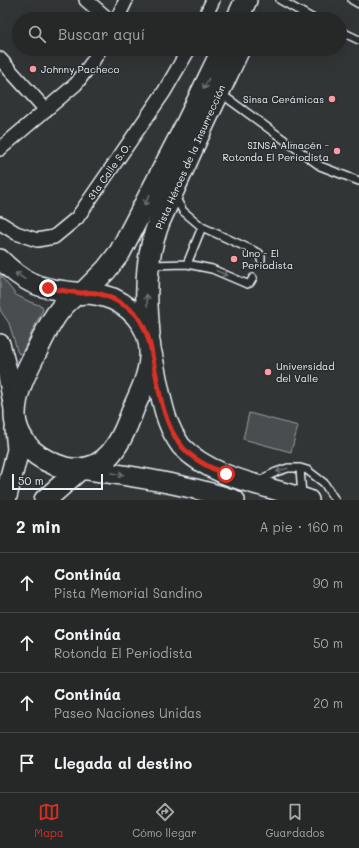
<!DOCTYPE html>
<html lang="es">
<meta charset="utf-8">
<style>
:root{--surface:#262828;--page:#2e3030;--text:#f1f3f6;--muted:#a4a6a8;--line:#424445;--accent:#d93025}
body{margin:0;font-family:Mali,sans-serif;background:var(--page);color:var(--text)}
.scale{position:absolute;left:12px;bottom:10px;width:91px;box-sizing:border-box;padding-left:4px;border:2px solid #e8f1f8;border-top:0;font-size:11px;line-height:14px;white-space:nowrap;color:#e8f1f8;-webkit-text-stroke:3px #2a2d2e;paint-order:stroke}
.stop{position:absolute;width:12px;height:12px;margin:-9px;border:3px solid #d93025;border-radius:50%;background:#fff}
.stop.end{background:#d93025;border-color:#fff;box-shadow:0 1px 4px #0008}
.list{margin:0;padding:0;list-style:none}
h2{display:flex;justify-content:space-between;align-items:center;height:52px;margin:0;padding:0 16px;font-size:17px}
h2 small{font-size:13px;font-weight:400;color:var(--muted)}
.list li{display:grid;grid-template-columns:26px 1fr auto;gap:12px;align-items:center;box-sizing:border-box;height:60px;padding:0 16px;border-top:1px solid var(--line)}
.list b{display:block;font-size:15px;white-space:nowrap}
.list p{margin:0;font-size:13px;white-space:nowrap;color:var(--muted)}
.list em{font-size:13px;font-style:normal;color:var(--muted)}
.icon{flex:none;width:22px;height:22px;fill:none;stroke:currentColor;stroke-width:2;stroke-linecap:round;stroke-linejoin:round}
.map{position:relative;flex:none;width:359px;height:500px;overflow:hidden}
.search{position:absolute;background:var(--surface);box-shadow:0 4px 16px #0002;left:12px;right:12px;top:12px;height:44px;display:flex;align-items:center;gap:10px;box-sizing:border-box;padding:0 14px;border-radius:22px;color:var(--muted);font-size:15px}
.sheet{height:292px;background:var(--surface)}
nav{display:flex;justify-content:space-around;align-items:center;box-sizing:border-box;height:56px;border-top:1px solid var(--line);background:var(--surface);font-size:11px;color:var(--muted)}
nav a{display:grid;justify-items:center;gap:2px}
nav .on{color:var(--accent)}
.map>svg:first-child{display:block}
.green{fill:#494d4f;stroke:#989fa4}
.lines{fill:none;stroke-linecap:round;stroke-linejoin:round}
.service-casing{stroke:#e8f1f8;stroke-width:10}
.minor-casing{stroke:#e8f1f8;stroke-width:16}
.secondary-casing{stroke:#e8f1f8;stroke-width:22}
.primary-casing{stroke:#e8f1f8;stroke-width:24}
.service{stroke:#2a2d2e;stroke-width:7}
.minor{stroke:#2a2d2e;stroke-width:13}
.secondary{stroke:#2a2d2e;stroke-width:19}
.primary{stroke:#2a2d2e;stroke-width:21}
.oneway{stroke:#6c7275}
.route{stroke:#d93025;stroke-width:5}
.poi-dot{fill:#ff9aa2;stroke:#2a2d2e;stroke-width:1.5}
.labels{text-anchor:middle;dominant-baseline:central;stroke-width:3;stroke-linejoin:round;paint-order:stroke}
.poi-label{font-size:10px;fill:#e8f1f8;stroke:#2a2d2e;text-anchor:start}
.street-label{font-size:10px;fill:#e8f1f8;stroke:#2a2d2e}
</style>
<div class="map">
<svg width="359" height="500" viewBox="0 0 359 500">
<rect width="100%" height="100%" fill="#323536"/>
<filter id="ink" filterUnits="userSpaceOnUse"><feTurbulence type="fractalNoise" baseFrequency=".025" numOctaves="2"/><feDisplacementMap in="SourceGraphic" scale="8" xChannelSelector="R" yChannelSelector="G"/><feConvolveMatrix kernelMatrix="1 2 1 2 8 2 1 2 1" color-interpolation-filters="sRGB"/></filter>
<g filter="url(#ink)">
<path class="green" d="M0 275 16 295 30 302 42 306 43 309 22 353 19 354 17 351 15 343 9 323 0 310Z
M249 413 298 426 291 452 243 439Z"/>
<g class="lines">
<g class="service-casing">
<path id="service" d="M280 0 314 19
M352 0 359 4
M340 31 359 40
M220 93 320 166 359 181
M175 197 183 211 202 227 259 253 261 256V260
M187 264 202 227
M150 265 187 264 212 269 247 284 250 283 253 278
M300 468 302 496
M259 483 266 477 276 472 288 468H300L307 470 324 483 335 500"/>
</g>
<g class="minor-casing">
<path id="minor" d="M86 0 108 19
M117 19 126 0
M204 19 213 0
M0 59 46 110
M0 149 76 84 93 61 100 49
M0 223 16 233 37 240 54 237 77 218 164 92 189 49"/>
</g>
<g class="secondary-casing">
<path id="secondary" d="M0 259C9 268 19 277 30 282 45 290 67 291 83 293
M0 344 7 370 14 409
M152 353C157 376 160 400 168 422 171 430 176 439 181 446 212 479 269 486 309 500
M80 469C132 476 185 484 235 500"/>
</g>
<g class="primary-casing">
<path id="primary" d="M237 19 246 0
M83 293C94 293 103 295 113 299 137 310 152 331 150 358 149 375 141 392 134 407 122 439 108 477 65 468 52 464 41 459 31 450 22 441 15 427 15 415 15 392 26 372 36 352 45 334 53 315 68 301 70 300 72 297 75 295 77 294 81 294 83 293Z
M83 293 106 270 120 252 186 125 219 57
M149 334C148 319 146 303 147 288 147 266 151 243 159 222L197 138 239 49
M5 500 18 450 16 429
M45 500 80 469"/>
</g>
<use href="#service" class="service"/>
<use href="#minor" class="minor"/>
<use href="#secondary" class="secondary"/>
<use href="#primary" class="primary"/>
</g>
<defs><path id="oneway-shaft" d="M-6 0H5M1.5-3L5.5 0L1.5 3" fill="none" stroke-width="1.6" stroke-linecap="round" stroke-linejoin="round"/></defs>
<g class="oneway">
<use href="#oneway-shaft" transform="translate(206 84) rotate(115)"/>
<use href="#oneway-shaft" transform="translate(147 200) rotate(118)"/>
<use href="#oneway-shaft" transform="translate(222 273) rotate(23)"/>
<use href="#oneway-shaft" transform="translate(20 276) rotate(-146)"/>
<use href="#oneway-shaft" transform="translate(147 300) rotate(-93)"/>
<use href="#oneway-shaft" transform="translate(282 470) rotate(163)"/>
<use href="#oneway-shaft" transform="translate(118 474) rotate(9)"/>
</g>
</g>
<g class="lines" filter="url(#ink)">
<path class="route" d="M48 288C59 290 70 292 81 293 86 293 91 292 96 293 105 295 114 299 122 304 128 307 136 313 140 320 148 332 151 346 153 360 159 388 162 421 180 444 190 458 210 468 226 474"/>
</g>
<g class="poi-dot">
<circle cx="33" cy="69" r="4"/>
<circle cx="332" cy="99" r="4"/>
<circle cx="337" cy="151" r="4"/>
<circle cx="234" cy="259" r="4"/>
<circle cx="268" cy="372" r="4"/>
</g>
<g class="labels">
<g class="poi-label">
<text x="41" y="69">Johnny Pacheco</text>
<text x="324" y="99" text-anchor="end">Sinsa Cerámicas</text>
<text x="329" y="145" text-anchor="end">SINSA Almacén -<tspan x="329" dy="12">Rotonda El Periodista</tspan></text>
<text x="242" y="253">Uno - El<tspan x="242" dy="12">Periodista</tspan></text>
<text x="276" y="366">Universidad<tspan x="276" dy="12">del Valle</tspan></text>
</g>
<g class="street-label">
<text transform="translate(190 157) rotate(-66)">Pista Héroes de la Insurrección</text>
<text transform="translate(109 171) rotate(-55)">31a Calle S.O.</text>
</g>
</g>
</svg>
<div class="scale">50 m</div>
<div class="stop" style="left:226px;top:474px"></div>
<div class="stop end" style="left:48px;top:288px"></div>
<div class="search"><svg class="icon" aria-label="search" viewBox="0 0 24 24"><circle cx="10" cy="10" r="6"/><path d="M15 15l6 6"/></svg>Buscar aquí</div>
</div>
<section class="sheet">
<h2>2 min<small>A pie · 160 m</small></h2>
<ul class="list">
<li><svg class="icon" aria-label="ahead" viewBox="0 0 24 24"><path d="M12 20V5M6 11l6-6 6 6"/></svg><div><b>Continúa</b><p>Pista Memorial Sandino</p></div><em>90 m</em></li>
<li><svg class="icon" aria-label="ahead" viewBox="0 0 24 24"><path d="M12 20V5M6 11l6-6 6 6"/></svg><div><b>Continúa</b><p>Rotonda El Periodista</p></div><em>50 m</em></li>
<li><svg class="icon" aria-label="ahead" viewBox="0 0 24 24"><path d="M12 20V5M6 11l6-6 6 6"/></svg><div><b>Continúa</b><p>Paseo Naciones Unidas</p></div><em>20 m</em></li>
<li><svg class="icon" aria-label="arrive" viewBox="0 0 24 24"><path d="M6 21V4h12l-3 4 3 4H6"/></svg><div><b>Llegada al destino</b></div></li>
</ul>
</section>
<nav>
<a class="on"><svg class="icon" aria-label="map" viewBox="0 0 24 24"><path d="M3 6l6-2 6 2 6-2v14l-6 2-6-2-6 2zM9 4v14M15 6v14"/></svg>Mapa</a>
<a><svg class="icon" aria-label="directions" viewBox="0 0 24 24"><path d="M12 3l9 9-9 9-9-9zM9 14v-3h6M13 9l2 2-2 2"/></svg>Cómo llegar</a>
<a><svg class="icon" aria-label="saved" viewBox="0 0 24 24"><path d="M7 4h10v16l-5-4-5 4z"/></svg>Guardados</a>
</nav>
